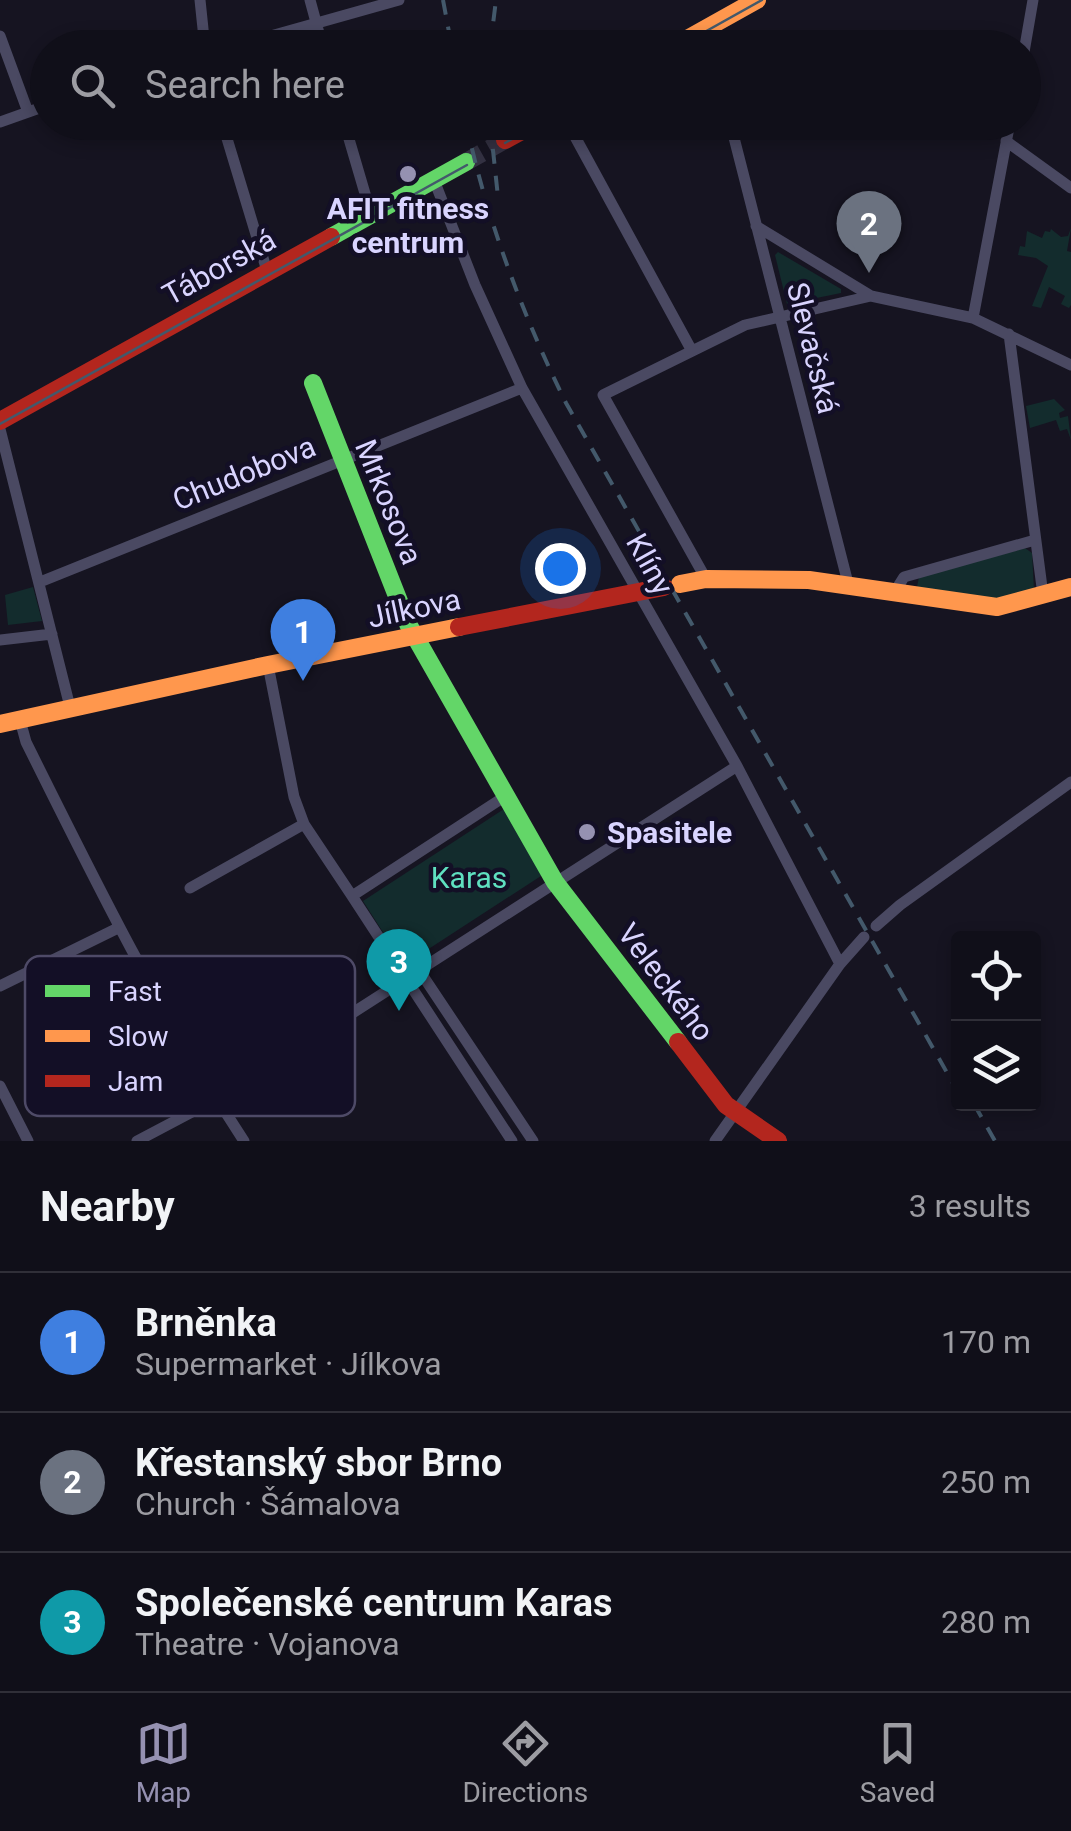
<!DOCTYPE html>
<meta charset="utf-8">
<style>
:root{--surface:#100f19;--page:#191822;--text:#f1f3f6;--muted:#9c9ca2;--line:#302f38;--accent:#9591b1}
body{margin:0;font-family:Roboto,sans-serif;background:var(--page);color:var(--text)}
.controls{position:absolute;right:30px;bottom:30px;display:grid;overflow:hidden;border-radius:10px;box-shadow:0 5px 15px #0003}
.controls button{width:90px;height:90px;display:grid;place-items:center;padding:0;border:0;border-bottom:2px solid var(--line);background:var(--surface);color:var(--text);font:50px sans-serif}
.you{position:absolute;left:560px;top:568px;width:35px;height:35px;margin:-25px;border:8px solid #fff;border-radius:50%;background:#1a73e8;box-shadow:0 0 0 15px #1a73e833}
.badge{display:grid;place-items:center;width:65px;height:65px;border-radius:50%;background:var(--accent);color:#fff;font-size:32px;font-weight:700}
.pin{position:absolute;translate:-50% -82px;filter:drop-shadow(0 2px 5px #0008)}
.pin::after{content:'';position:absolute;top:52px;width:35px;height:30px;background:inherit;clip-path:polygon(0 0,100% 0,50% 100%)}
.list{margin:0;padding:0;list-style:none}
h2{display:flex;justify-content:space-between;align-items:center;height:130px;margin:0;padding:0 40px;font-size:42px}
h2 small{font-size:32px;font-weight:400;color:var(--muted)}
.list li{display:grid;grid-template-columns:65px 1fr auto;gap:30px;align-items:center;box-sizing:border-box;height:140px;padding:0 40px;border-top:2px solid var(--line)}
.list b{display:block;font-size:38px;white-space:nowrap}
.list p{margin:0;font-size:32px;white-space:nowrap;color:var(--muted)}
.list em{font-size:32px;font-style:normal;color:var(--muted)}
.icon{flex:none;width:55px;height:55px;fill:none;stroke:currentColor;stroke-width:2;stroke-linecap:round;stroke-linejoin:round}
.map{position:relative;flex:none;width:1071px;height:1141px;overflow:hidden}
.search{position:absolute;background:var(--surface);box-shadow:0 5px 15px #0003;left:30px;right:30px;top:30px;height:110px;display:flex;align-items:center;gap:25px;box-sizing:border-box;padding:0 35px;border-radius:55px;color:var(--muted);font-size:38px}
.sheet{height:550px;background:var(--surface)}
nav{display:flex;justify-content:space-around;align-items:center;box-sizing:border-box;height:140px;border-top:2px solid var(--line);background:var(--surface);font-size:28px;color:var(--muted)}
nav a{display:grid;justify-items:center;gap:5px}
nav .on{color:var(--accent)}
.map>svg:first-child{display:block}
.green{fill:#132c2d}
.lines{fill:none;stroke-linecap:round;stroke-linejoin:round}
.secondary-tunnel{stroke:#333142;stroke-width:18;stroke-dasharray:18 9;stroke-linecap:butt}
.street{stroke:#4a4962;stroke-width:11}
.fast{stroke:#63d668;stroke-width:18}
.slow{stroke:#ff974d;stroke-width:18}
.jam{stroke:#b3261e;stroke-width:18}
.tram{stroke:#43596b;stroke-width:2.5}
.rail{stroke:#43596b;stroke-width:4;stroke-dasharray:15 12;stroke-linecap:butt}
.poi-dot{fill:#9591b1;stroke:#130f26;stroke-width:4}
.labels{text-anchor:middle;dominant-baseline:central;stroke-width:9;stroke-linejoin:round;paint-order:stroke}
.poi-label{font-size:30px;font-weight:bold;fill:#d9d4ff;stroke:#130f26}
.street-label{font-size:30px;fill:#d9d4ff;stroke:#130f26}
.park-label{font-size:30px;fill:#5fe0c0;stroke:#130f26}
.key{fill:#130f26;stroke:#4e4a67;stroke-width:2.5}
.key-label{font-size:28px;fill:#d9d4ff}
</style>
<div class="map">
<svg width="1071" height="1141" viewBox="0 0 1071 1141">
<rect width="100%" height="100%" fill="#161421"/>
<path class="green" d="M1071 228 1067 251 1071 252V305L1069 308 1061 304 1065 296 1049 287 1041 308 1032 306 1048 266 1036 258 1018 255 1020 246 1025 247 1027 231 1042 238 1045 231 1050 232 1051 229 1061 237 1068 236Z
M778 252 841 289V293L787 304 775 255Z
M1054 399 1065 410 1059 413 1060 418 1068 416 1071 440 1067 429 1060 431 1056 420 1030 428 1026 406Z
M1025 548 1032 553 1034 590 1003 600 917 587 919 577Z
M33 587 42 621 8 625 5 595Z
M504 809 544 874 404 965 363 901Z"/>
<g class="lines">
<path class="secondary-tunnel" d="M466 162 505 140"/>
<path class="street" d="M200 0 205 48
M310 0 323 48
M706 28 711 48
M0 36 28 112
M228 48 399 0
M1024 52 1033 0
M0 122 48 105
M222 122 267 271
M344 122 371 214
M567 122 692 351
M730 122 849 587
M1006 141 1071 188
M434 180 475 285 522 388 737 766 840 964
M756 226 871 296 973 318 1071 365
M973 318 1010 122
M1009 334 1043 595
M0 429 70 707
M706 579 603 395 745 325 871 296
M40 582 522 388
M894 593 904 577 1035 540
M0 640 52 634
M268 665 294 797 304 824 352 896
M20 720 26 742C94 879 160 1013 244 1141
M504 797 352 896 512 1141
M190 888 304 824
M876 926 900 905 1071 782
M419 970 533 1141
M0 986 118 928
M0 1086 28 1141
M137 1141 228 1093 737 766
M715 1141 840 964 864 937"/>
<path class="fast" d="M331 237 466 162
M313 383 408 624 555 882 678 1042"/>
<path class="slow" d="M671 48 757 0
M680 584 706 579 809 580 997 607 1071 587
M0 724 268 665 459 627"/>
<path class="jam" d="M505 140 538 122
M0 421 331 237
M459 627 664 587
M678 1042 726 1105 778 1141"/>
<path class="tram" d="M676 48 762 0
M505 143 542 122
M0 424 467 165"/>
<path class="rail" d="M443 0 452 48
M490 48 496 0
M466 122C486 218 523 316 566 403L958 1092
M490 122 498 197
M974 1104 995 1141"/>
</g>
<g class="poi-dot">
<circle cx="408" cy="174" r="10"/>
<circle cx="587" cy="832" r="10"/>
</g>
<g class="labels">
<g class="poi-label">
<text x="408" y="208">AFIT fitness<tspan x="408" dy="34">centrum</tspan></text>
<text x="607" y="832" text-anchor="start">Spasitele</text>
</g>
<g class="street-label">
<text transform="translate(219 267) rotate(-29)">Táborská</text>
<text transform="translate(813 348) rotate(76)">Slevačská</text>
<text transform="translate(244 473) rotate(-22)">Chudobova</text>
<text transform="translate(389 502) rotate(68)">Mrkosova</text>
<text transform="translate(650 564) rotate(61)">Klíny</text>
<text transform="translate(414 608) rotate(-12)">Jílkova</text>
<text transform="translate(666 982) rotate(53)">Veleckého</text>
</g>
<g class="park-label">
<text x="469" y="877">Karas</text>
</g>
</g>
<rect x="25" y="956" width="330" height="160" rx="15" class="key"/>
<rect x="45" y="985" width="45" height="12" fill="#63d668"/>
<rect x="45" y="1030" width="45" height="12" fill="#ff974d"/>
<rect x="45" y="1075" width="45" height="12" fill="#b3261e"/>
<g class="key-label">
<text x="108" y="1001">Fast</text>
<text x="108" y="1046">Slow</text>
<text x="108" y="1091">Jam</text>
</g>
</svg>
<div class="controls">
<button><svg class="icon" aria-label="locate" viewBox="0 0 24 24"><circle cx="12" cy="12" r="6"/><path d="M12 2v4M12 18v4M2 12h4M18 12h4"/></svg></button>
<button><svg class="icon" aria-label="layers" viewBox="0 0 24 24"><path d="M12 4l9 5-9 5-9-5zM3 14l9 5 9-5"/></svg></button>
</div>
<div class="you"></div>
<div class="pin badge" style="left:303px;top:681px;background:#3f7fe0">1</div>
<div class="pin badge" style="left:869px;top:273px;background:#6b7280">2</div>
<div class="pin badge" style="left:399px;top:1011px;background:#0f9aa8">3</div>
<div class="search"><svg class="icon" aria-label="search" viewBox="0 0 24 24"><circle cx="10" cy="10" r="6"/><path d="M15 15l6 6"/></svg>Search here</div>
</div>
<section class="sheet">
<h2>Nearby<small>3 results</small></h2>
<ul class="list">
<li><span class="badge" style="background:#3f7fe0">1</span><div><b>Brněnka</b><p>Supermarket · Jílkova</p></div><em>170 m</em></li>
<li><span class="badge" style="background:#6b7280">2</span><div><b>Křestanský sbor Brno</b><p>Church · Šámalova</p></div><em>250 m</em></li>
<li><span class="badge" style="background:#0f9aa8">3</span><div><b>Společenské centrum Karas</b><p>Theatre · Vojanova</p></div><em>280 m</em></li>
</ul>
</section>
<nav>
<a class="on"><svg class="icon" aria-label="map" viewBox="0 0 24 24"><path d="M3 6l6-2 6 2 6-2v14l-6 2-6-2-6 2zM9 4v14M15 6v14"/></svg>Map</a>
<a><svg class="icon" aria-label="directions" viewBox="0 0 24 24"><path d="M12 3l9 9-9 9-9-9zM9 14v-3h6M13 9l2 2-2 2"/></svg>Directions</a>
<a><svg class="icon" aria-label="saved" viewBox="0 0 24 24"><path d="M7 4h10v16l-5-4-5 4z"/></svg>Saved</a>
</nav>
